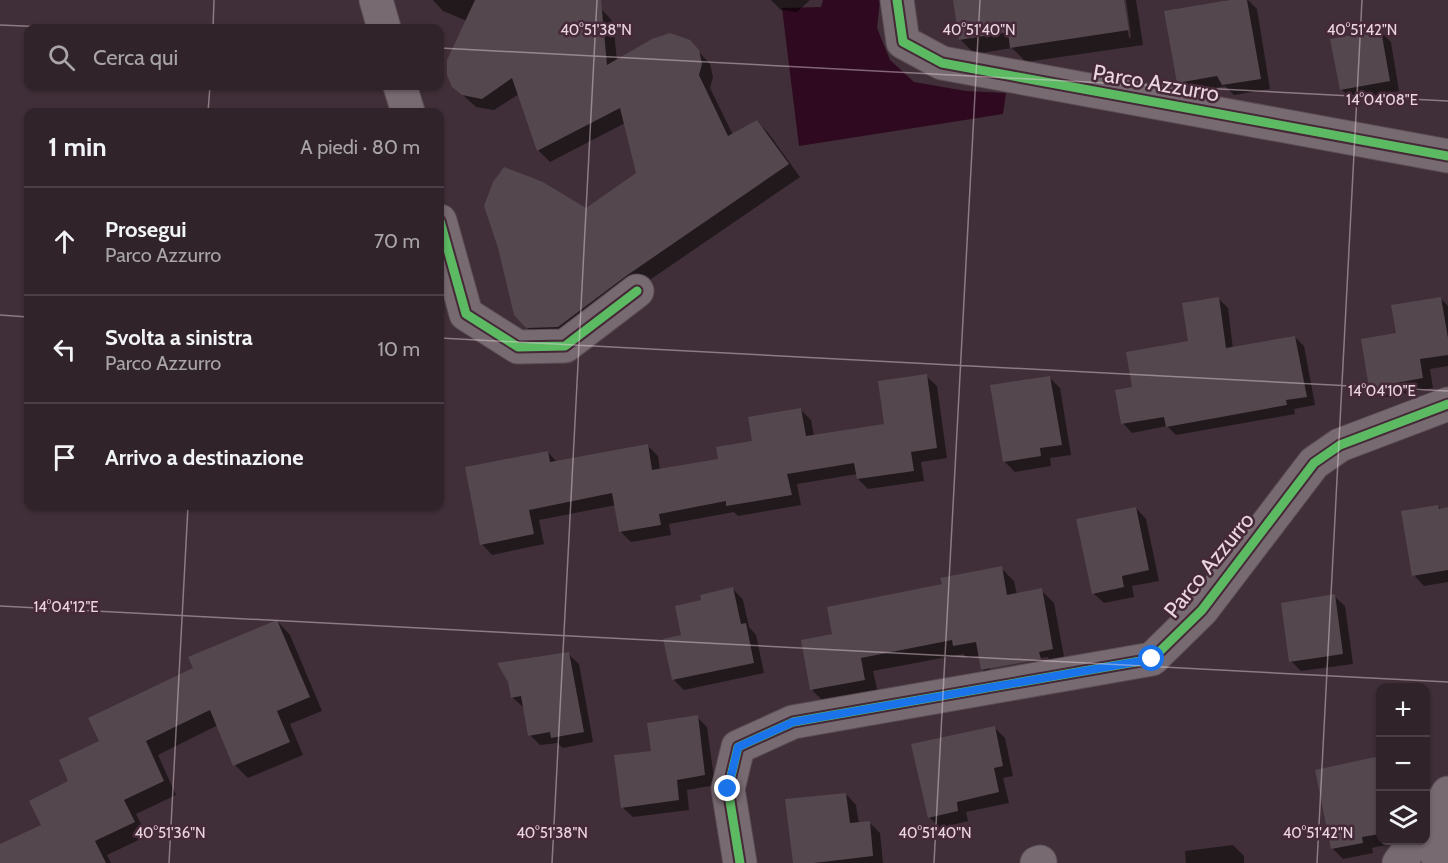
<!DOCTYPE html>
<html lang="it">
<meta charset="utf-8">
<style>
:root{--surface:#30232a;--page:#3c2f36;--text:#f1f3f6;--muted:#a8a4a8;--line:#4b4047}
body{margin:0;font-family:Cabin,sans-serif;background:var(--page);color:var(--text)}
.controls{position:absolute;right:18px;bottom:18px;display:grid;overflow:hidden;border-radius:12px;box-shadow:0 2px 4px #0004}
.controls button{width:54px;height:54px;display:grid;place-items:center;padding:0;border:0;border-bottom:2px solid var(--line);background:var(--surface);color:var(--text);font:30px sans-serif}
.stop{position:absolute;width:18px;height:18px;margin:-14px;border:4px solid #1a73e8;border-radius:50%;background:#fff}
.stop.end{background:#1a73e8;border-color:#fff;box-shadow:0 2px 6px #0008}
.list{margin:0;padding:0;list-style:none}
h2{display:flex;justify-content:space-between;align-items:center;height:78px;margin:0;padding:0 24px;font-size:26px}
h2 small{font-size:20px;font-weight:400;color:var(--muted)}
.list li{display:grid;grid-template-columns:39px 1fr auto;gap:18px;align-items:center;box-sizing:border-box;height:108px;padding:0 24px;border-top:2px solid var(--line)}
.list b{display:block;font-size:22px;white-space:nowrap}
.list p{margin:0;font-size:20px;white-space:nowrap;color:var(--muted)}
.list em{font-size:20px;font-style:normal;color:var(--muted)}
.icon{flex:none;width:33px;height:33px;fill:none;stroke:currentColor;stroke-width:2;stroke-linecap:round;stroke-linejoin:round}
.map{position:relative;flex:none;width:1448px;height:863px;overflow:hidden}
.search{position:absolute;background:var(--surface);box-shadow:0 2px 4px #0004;left:24px;top:24px;width:420px;height:66px;display:flex;align-items:center;gap:15px;box-sizing:border-box;padding:0 21px;border-radius:12px;color:var(--muted);font-size:22px}
.panel{position:absolute;background:var(--surface);box-shadow:0 2px 4px #0004;left:24px;top:108px;width:420px;height:402px;border-radius:12px}
.map>svg:first-child{display:block}
.water{fill:#2e091f}
.shadow{fill:#0007;fill-rule:evenodd}
.building{fill:#55474e}
.lines{fill:none;stroke-linecap:round;stroke-linejoin:round}
.street-casing{stroke:#5d4e55;stroke-width:35}
.street{stroke:#776a70;stroke-width:33}
.cycleway-casing{stroke:#462938;stroke-width:13}
.cycleway{stroke:#5cba63;stroke-width:9}
.route{stroke:#1a73e8;stroke-width:8}
.ticks{fill:none;stroke:#ead6df;stroke-width:1.5;stroke-opacity:0.45}
.labels{text-anchor:middle;dominant-baseline:central;stroke-width:5;stroke-linejoin:round;paint-order:stroke}
.street-label{font-size:22px;fill:#ead6df;stroke:#462938}
.ticks-label{font-size:15px;text-anchor:middle;fill:#ead6df;stroke:#462938;stroke-width:5;stroke-linejoin:round;paint-order:stroke}
</style>
<div class="map">
<svg width="1448" height="863" viewBox="0 0 1448 863">
<rect width="100%" height="100%" fill="#402f38"/>
<path class="water" d="M823 0H880L877 28 890 60 914 82 966 91 1006 93 1003 114 799 146 782 8 821 7Z"/>
<path class="shadow" d="M433 0H592L606 14 613 22 617 61 689 41 710 64 713 77 710 88 733 135 757 121 769 134 800 177 638 288 571 339 537 338 525 325 586 209 637 173 625 123 550 162 538 150 519 94 494 110 476 107 453 86 467 21 443 11Z
M771 0H810L797 12 781 10Z
M954 0H1123L1129 38 1131 37 1126 0H1136L1143 45 1026 62 1012 48 975 54 960 39Z
M1239 0H1248L1257 9 1270 89 1234 95 1225 86 1189 93 1178 82Z
M1380 31 1391 42 1399 91 1352 99 1341 89Z
M1440 298 1448 306V366L1430 369 1433 388 1381 398 1371 387 1398 334Z
M1219 299 1228 308 1233 349 1295 337 1304 346 1315 405 1294 409 1295 414 1176 435 1167 426 1132 433 1123 423 1134 388 1190 342Z
M926 376 937 386 947 458 921 462 924 481 868 489 858 479 857 474 797 484 801 505 738 516 734 512 669 524 671 535 631 542 620 531 616 505 539 520 544 544 492 555 482 544 548 452 557 462 647 445 658 456 660 470 720 460 754 443 801 410 811 420 814 436 886 425Z
M1050 378 1060 388 1071 455 1050 458 1051 466 1015 472 1004 461Z
M1438 506 1441 510 1448 509V582L1424 586 1414 575Z
M1136 508 1146 519 1159 581 1132 586 1134 597 1104 603 1093 593Z
M1001 568 1014 581 1017 595 1041 590 1054 603 1065 662 996 682 982 669 980 656 968 658 963 654 873 671 878 693 825 703 812 690 834 635 943 586ZM1048 657 1049 660 990 670V667Z
M733 589 743 600 749 627 756 635 764 673 684 690 673 679 683 636 703 602Z
M1334 596 1345 606 1353 664 1301 671 1291 661Z
M277 621 290 635 322 711 290 724 303 755 248 778 235 765 218 725 158 755 176 795 136 814 147 836 107 855 111 863H12L43 825 70 782 101 742 194 669Z
M568 654 579 664 593 742 563 748 557 743 540 745 530 735 524 707H523L512 697Z
M697 717 707 727 715 785 687 790 689 810 633 817 622 807 653 752Z
M994 727 1005 738 1013 776 1003 778 1009 803 966 812 968 821 940 828 929 817Z
M1380 758V840H1393L1394 843 1372 848 1373 853 1343 859 1333 849 1316 771Z
M846 794 856 805 859 824 869 822 880 833 883 863H795Z
M1233 845 1244 856V863H1186L1185 851Z"/>
<path class="building" d="M475 0H601L607 65 652 39 670 33 690 40 699 50 702 64 699 75 728 136 757 120 789 164 626 276 558 327 527 328 524 326 514 315 498 248 484 206 493 182 504 167 543 182 586 208 636 173 620 108 537 151 512 78 482 99 462 95 452 87 447 75V60Z
M953 0H1124L1129 30 1010 48 1008 32 959 40Z
M1230 0H1247L1261 79 1222 85 1217 76 1177 83 1164 11Z
M1381 30 1390 81 1340 90 1330 39Z
M1219 297 1226 348 1295 336 1307 397 1286 400 1287 405 1166 427 1164 417 1121 424 1115 390 1132 387 1126 352 1188 341 1182 303Z
M1441 297 1448 338V355L1420 359 1423 378 1369 388 1361 339 1396 333 1391 305Z
M927 374 937 448 911 452 914 471 857 479 854 463 787 474 792 495 726 506V501L659 514 661 525 619 532 612 493 529 510 534 534 480 545 465 467 548 451 550 462 648 444 652 470 718 459 716 447 752 441 748 417 801 408 806 436 884 424 878 381Z
M1050 376 1062 445 1040 448 1041 456 1003 462 990 385Z
M1438 505 1439 509 1448 507V570L1412 576 1401 511Z
M1136 507 1149 570 1122 576 1124 587 1092 594 1076 519Z
M1002 566 1007 595 1042 588 1053 649 1039 652 1041 659 981 670 976 642 953 646 952 640 861 658 865 680 810 690 801 640 832 634 827 607 942 584 940 578Z
M733 587 741 624 746 623 754 663 672 680 663 639 681 635 675 606 701 600 700 595Z
M1335 594 1343 654 1289 662 1281 603Z
M277 620 310 697 277 711 290 742 233 766 210 710 146 741 164 781 124 800 135 822 95 841 106 863H0V844L41 825 29 801 68 781 59 760 99 741 88 718 193 668 188 657Z
M569 652 584 732 551 738 550 732 528 736 521 696 511 698 508 682 497 663Z
M698 715 705 775 677 780 679 800 621 808 614 755 651 751 647 723Z
M995 726 1003 766 994 768 999 792 957 802 958 811 928 818 911 744Z
M1380 756V834L1362 837 1363 843 1331 849 1315 770Z
M846 793 850 823 870 821 873 856 814 863H793L785 799Z"/>
<g class="lines">
<g class="street-casing">
<path id="street" d="M376 0 384 28
M897 0 903 42 942 63 1448 156
M400 86 408 112
M440 221 466 314 518 347 565 346 637 291
M1432 820 1439 863
M1426 829 1448 793
M740 863 728 789 738 747 793 722 1152 659 1202 610 1314 463 1340 445 1448 404
M1037 863 1040 862
M1399 863 1416 840"/>
</g>
<use href="#street" class="street"/>
<g class="cycleway-casing">
<path id="cycleway" d="M897 0 903 42 942 63 1448 156
M440 221 466 314 518 347 565 346 637 291
M740 863 728 789 738 747 793 722 1152 659 1202 610 1314 463 1340 445 1448 404"/>
</g>
<use href="#cycleway" class="cycleway"/>
</g>
<g class="lines">
<path class="route" d="M728 789 738 747 793 722 1152 659"/>
</g>
<path class="ticks" d="M0 25 69 28M213 28 214 0M440 48 1448 101M208 112 210 86M0 315 28 317M440 338 1448 391M0 606 1448 682M169 863 188 506M552 863 597 0M934 863 980 0M1317 863 1362 0"/>
<g class="labels">
<g class="street-label">
<text transform="translate(1156 83) rotate(10)">Parco Azzurro</text>
<text transform="translate(1209 565) rotate(-51)">Parco Azzurro</text>
</g>
</g>
<g class="ticks-label">
<text x="596" y="35">40°51'38"N</text>
<text x="979" y="35">40°51'40"N</text>
<text x="1362" y="35">40°51'42"N</text>
<text x="1382" y="105">14°04'08"E</text>
<text x="1382" y="396">14°04'10"E</text>
<text x="66" y="612">14°04'12"E</text>
<text x="170" y="838">40°51'36"N</text>
<text x="552" y="838">40°51'38"N</text>
<text x="935" y="838">40°51'40"N</text>
<text x="1318" y="838">40°51'42"N</text>
</g>
</svg>
<div class="controls">
<button>+</button>
<button>−</button>
<button><svg class="icon" aria-label="layers" viewBox="0 0 24 24"><path d="M12 4l9 5-9 5-9-5zM3 14l9 5 9-5"/></svg></button>
</div>
<div class="stop" style="left:1152px;top:659px"></div>
<div class="stop end" style="left:728px;top:789px"></div>
<div class="search"><svg class="icon" aria-label="search" viewBox="0 0 24 24"><circle cx="10" cy="10" r="6"/><path d="M15 15l6 6"/></svg>Cerca qui</div>
<section class="panel">
<h2>1 min<small>A piedi · 80 m</small></h2>
<ul class="list">
<li><svg class="icon" aria-label="ahead" viewBox="0 0 24 24"><path d="M12 20V5M6 11l6-6 6 6"/></svg><div><b>Prosegui</b><p>Parco Azzurro</p></div><em>70 m</em></li>
<li><svg class="icon" aria-label="left" viewBox="0 0 24 24"><path d="M17 20v-9H6M10 6l-5 5 5 5"/></svg><div><b>Svolta a sinistra</b><p>Parco Azzurro</p></div><em>10 m</em></li>
<li><svg class="icon" aria-label="arrive" viewBox="0 0 24 24"><path d="M6 21V4h12l-3 4 3 4H6"/></svg><div><b>Arrivo a destinazione</b></div></li>
</ul>
</section>
</div>
